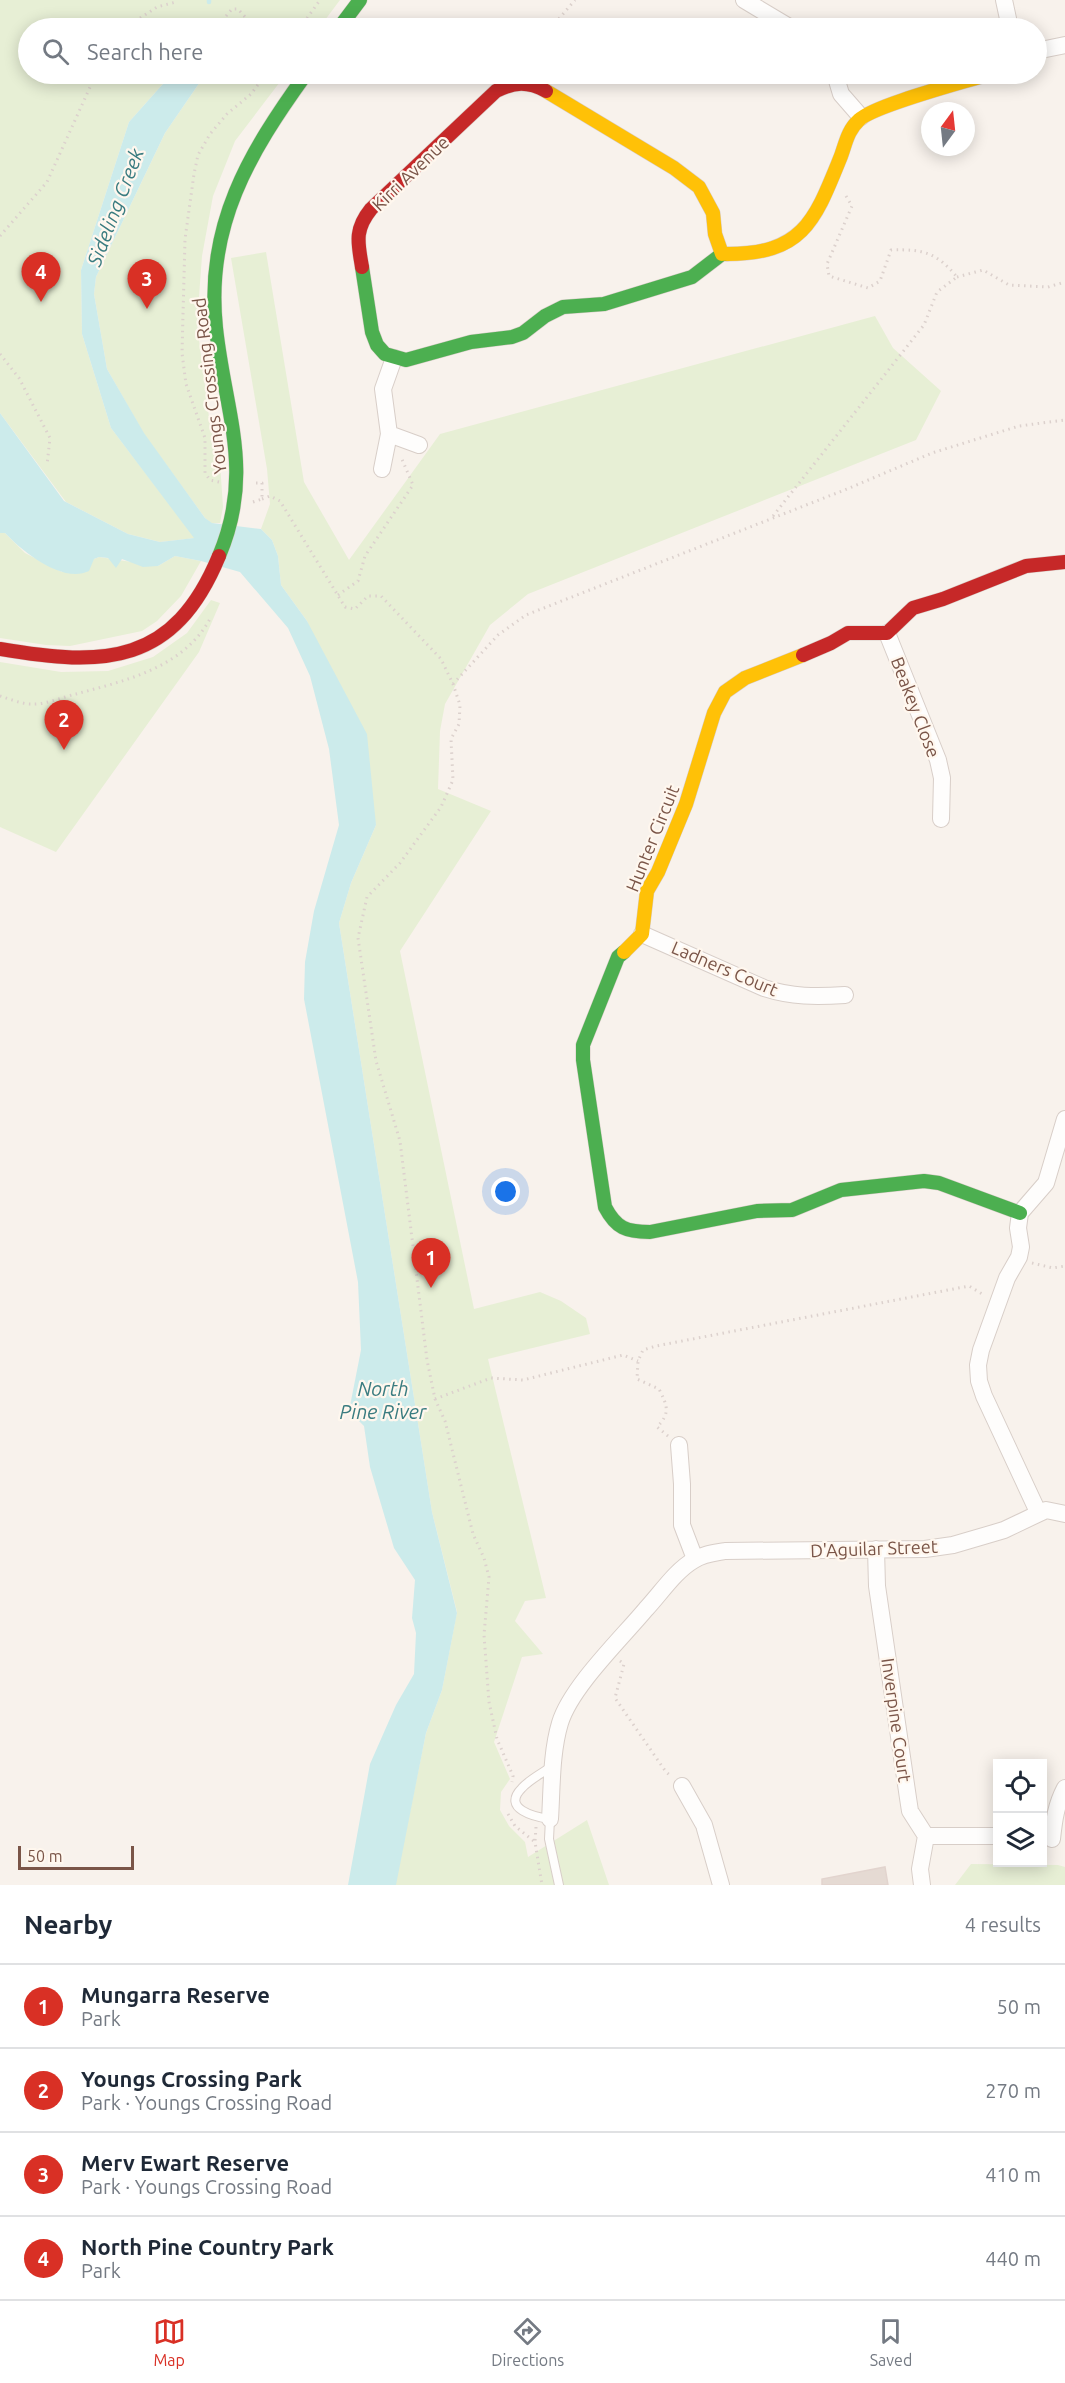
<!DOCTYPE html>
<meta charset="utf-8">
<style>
:root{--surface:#fff;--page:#f2f2f3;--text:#1f2937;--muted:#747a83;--line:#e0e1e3;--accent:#d93025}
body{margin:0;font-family:Ubuntu,sans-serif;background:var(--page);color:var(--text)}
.controls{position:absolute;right:18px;bottom:18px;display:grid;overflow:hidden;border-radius:0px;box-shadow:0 3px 15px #0003}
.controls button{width:54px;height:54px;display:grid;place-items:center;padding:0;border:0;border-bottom:2px solid var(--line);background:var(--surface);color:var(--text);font:30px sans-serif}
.compass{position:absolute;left:921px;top:102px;width:54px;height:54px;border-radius:50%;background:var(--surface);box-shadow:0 3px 15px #0003;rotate:15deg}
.scale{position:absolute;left:18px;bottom:15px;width:116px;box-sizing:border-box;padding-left:6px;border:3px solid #7a5548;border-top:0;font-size:16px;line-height:21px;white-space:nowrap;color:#7a5548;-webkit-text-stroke:4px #fff7ee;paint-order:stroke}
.you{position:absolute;left:506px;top:1192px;width:21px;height:21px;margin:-15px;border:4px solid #fff;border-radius:50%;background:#1a73e8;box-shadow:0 0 0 9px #1a73e833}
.badge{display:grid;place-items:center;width:39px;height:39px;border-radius:50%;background:var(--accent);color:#fff;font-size:20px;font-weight:700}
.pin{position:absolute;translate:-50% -50px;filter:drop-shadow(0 2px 3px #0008)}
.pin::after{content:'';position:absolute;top:32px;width:21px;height:18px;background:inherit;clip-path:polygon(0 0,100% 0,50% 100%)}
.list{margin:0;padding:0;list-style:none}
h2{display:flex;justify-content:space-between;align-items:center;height:78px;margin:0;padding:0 24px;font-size:26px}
h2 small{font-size:20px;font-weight:400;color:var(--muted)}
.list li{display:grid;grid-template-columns:39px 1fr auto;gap:18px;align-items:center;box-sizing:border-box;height:84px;padding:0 24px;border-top:2px solid var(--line)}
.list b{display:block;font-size:22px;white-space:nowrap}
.list p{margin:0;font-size:20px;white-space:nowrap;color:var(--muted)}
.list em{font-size:20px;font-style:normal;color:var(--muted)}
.icon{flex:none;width:33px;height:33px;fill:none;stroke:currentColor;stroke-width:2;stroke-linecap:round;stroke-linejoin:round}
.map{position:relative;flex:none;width:1065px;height:1885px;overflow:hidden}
.search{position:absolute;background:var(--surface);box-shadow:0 3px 15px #0003;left:18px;right:18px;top:18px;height:66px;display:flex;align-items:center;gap:15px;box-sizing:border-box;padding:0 21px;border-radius:33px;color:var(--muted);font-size:22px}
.sheet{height:414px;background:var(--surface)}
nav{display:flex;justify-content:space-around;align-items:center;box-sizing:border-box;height:84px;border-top:2px solid var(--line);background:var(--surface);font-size:16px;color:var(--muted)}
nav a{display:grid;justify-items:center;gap:3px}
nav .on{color:var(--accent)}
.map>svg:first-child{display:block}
.green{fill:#e7efd5}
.water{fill:#ccebeb}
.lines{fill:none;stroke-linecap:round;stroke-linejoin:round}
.stream{stroke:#ccebeb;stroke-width:4.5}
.building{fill:#e5dad3;stroke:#e2d4ce;stroke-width:1.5}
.lane-casing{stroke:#d8cec8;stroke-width:10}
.street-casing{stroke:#d8cec8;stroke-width:18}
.fast-casing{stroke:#d8cdc8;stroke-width:15}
.slow-casing{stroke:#d8cdc8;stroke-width:15}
.jam-casing{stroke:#d8cdc8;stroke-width:15}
.path{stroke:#dcd1cd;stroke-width:3;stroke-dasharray:1.5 4.5;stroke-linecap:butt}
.lane{stroke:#fefdfc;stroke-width:8}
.street{stroke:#fefdfc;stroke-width:16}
.fast{stroke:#4caf50;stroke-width:14}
.slow{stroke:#ffc107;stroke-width:14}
.jam{stroke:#c62828;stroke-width:14}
.labels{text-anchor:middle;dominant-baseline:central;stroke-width:4.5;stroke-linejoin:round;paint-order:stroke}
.street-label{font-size:18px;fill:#7a5548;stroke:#fff7ee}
.water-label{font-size:20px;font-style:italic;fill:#3a7c80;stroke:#fff7ee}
</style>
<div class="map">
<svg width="1065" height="1885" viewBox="0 0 1065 1885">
<rect width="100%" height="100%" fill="#f8f2ec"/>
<path class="green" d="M0 0H340L319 28H237L196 23V28H28V74H176L162 85 129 122 81 270 82 334 111 428 195 538 160 542 128 534 66 502 0 413Z
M219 74H286L235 141 213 196 202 256 197 324 209 417 220 463 223 507 220 523H211L205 518 144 434 107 369 94 294 96 277 165 133 200 82Z
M266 252 304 482 349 560 440 434 875 316 893 348 941 391 916 440 528 594 490 625 445 704 440 731 438 789 491 811 400 951 474 1309 540 1292 561 1301 586 1318 590 1334 488 1359 546 1598 525 1601 515 1621 543 1654 522 1657 494 1742 510 1779 501 1792 500 1810 509 1826 525 1842 528 1857 587 1820 609 1885H395L426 1733 442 1690 457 1612 432 1512 339 923 351 883 376 825 307 621 281 585 278 556 272 540 261 529 270 504 267 469 231 258Z
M0 533H5L25 553 62 572 99 557 158 566 175 556 201 561 181 596 157 621 142 631 70 646 46 645 0 638Z
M211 600 220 603 199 652 56 852 0 827V662L61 672 108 671 153 657 187 633Z
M971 1864 1058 1865 1065 1867V1885H955Z"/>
<path class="water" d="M176 74H219L200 82 165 133 96 277 94 294 107 369 144 433 205 518 212 523 261 529 272 540 278 556 281 585 307 621 367 734 376 825 351 883 339 923 432 1512 457 1613 442 1690 426 1733 396 1885H348L370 1764 396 1705 414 1674 416 1633 412 1618 415 1580 394 1548 370 1467 364 1426 349 1411 361 1350 358 1282 304 999 305 962 314 911 339 825 329 749 310 676 288 628 240 572 201 561 175 556 158 566 143 567 122 559 116 568 108 558 99 557 94 559 89 571C63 584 23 552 5 533H0V413L64 501 128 534 160 542 194 538 111 428 82 334 81 270 129 122 162 85Z"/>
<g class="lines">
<path class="stream" d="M209 2V0"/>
</g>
<path class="building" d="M885 1867 888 1885H822V1879Z"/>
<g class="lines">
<g class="lane-casing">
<path id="lane" d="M552 1766C543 1773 530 1779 522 1788 501 1809 535 1817 550 1819L549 1839 559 1885"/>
</g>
<g class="street-casing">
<path id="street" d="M744 0 791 28
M1004 0 1010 28
M1036 51 1065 45
M835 74 841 94 861 117
M389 434 383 389 394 358
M382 469 389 434 419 445
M887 633 938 760 942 778 941 819
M642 934 764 988C792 997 816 997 845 995
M679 1445 682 1484V1525L695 1559
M1038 1512 984 1396 979 1381 978 1365 981 1350 1007 1278 1019 1257 1021 1247 1018 1228 1020 1213 1046 1183 1065 1119
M876 1549 877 1586 908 1798 910 1811 926 1836 920 1869 922 1885
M682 1786 704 1825 721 1885
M550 1819C552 1788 551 1753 560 1723 571 1687 621 1639 646 1609 661 1593 675 1571 694 1560 703 1554 714 1553 725 1551L925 1549 953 1545 1004 1530 1046 1510 1065 1514
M926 1836H998
M1052 1839C1054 1820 1056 1805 1065 1788"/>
</g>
<g class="fast-casing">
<path id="fast" d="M339 28 360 0
M362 267 372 332 377 345 385 354 406 360 471 342 512 337 523 333 545 316 563 307 604 304 692 277 722 254H727
M219 556C255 471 225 413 216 328 205 226 249 153 306 74
M624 952 618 957 583 1045V1060L605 1207C616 1228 626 1232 650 1232L757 1211 792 1210 841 1190 924 1181 939 1183 1020 1213"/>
</g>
<g class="slow-casing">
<path id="slow" d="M546 91 674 168 699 187 713 213 715 234 722 254
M727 254C804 254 815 220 841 156 846 142 848 130 859 120 874 105 964 82 989 74
M624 952 642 934 647 891 658 872 686 804 714 713 725 692 745 678 803 655"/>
</g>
<g class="jam-casing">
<path id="jam" d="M362 267C358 243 354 230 371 209L496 91C514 82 528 81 546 91
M0 649C105 667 174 665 219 556
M803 655 831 643 848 633H887L913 608 943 599 1026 566 1065 562"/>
</g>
<path class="path" d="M226 16 232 9H238L247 19
M125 28 157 7 176 2
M300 28 320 0
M551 28 575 0
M0 236 47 182 96 74
M957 277 983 270 1009 285 1048 287 1065 282
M0 354 19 378 50 438 47 465
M219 482 210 480 205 473V438L186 384 182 353 185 239 194 174 198 155 210 134 227 114 251 94 266 74
M262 499 270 496 280 501 345 607 355 609 368 596H381L441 659 453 684 460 705 459 724 451 739 453 780 441 807 400 863 367 897 358 938 376 1061 400 1141 427 1360 435 1399 445 1421 473 1534 484 1558 489 1577 484 1635 489 1702 497 1739 513 1776 512 1782
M253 502 262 499V483H255
M773 516 924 325 937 292 957 277C936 252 923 249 891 250L880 281 868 288 829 276 827 264 852 206 846 196
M338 595 358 581 365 556 413 485 401 457
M453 684 498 635 526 615 847 489 932 453 1019 426 1065 420
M0 696C10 699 21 704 31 704 45 705 62 697 76 694 127 680 184 668 211 617
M1032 1263 1053 1268 1065 1266
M435 1399 491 1378 523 1380 623 1355 638 1361
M668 1436 657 1427C671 1413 667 1405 659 1389L637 1379 638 1361 643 1350 656 1346 969 1286 984 1295
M620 1661 624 1664 615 1698 666 1772 672 1777
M508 1814 515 1826 535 1842
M536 1827 535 1842 542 1885"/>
<use href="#lane" class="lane"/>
<use href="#street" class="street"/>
<use href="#fast" class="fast"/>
<use href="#slow" class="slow"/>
<use href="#jam" class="jam"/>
</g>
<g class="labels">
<g class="street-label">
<text transform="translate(410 173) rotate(-44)">Kirri Avenue</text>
<text transform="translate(209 386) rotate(-97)">Youngs Crossing Road</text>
<text transform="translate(916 707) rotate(69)">Beakey Close</text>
<text transform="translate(652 838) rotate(-68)">Hunter Circuit</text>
<text transform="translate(725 968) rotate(23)">Ladners Court</text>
<text transform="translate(874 1548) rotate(-2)">D'Aguilar Street</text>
<text transform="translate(897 1720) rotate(82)">Inverpine Court</text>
</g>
<g class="water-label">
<text transform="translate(115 207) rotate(-69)">Sideling Creek</text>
<text x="383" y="1388">North<tspan x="383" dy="23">Pine River</tspan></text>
</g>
</g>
</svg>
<div class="controls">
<button><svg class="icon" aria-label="locate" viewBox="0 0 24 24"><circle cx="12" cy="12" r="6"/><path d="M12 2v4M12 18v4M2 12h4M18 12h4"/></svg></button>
<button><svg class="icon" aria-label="layers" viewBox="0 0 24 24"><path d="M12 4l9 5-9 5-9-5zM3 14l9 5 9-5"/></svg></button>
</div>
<svg class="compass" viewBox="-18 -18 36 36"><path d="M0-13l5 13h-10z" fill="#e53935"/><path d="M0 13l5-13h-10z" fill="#747a83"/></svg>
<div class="scale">50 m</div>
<div class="you"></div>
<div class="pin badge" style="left:431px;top:1288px">1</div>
<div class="pin badge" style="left:64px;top:750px">2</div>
<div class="pin badge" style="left:147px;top:309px">3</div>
<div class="pin badge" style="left:41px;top:302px">4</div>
<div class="search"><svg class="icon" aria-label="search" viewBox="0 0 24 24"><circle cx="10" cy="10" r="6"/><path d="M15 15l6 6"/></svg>Search here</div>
</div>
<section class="sheet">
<h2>Nearby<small>4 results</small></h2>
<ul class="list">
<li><span class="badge">1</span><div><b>Mungarra Reserve</b><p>Park</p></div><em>50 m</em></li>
<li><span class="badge">2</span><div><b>Youngs Crossing Park</b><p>Park · Youngs Crossing Road</p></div><em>270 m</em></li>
<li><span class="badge">3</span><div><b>Merv Ewart Reserve</b><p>Park · Youngs Crossing Road</p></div><em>410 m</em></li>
<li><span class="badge">4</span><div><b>North Pine Country Park</b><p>Park</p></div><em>440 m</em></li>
</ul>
</section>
<nav>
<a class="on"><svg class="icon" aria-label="map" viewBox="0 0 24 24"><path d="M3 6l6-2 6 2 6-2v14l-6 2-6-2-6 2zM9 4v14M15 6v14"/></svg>Map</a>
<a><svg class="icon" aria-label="directions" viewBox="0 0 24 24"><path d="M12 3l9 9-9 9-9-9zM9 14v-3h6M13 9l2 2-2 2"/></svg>Directions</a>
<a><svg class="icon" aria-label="saved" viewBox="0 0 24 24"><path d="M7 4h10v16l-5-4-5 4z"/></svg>Saved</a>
</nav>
